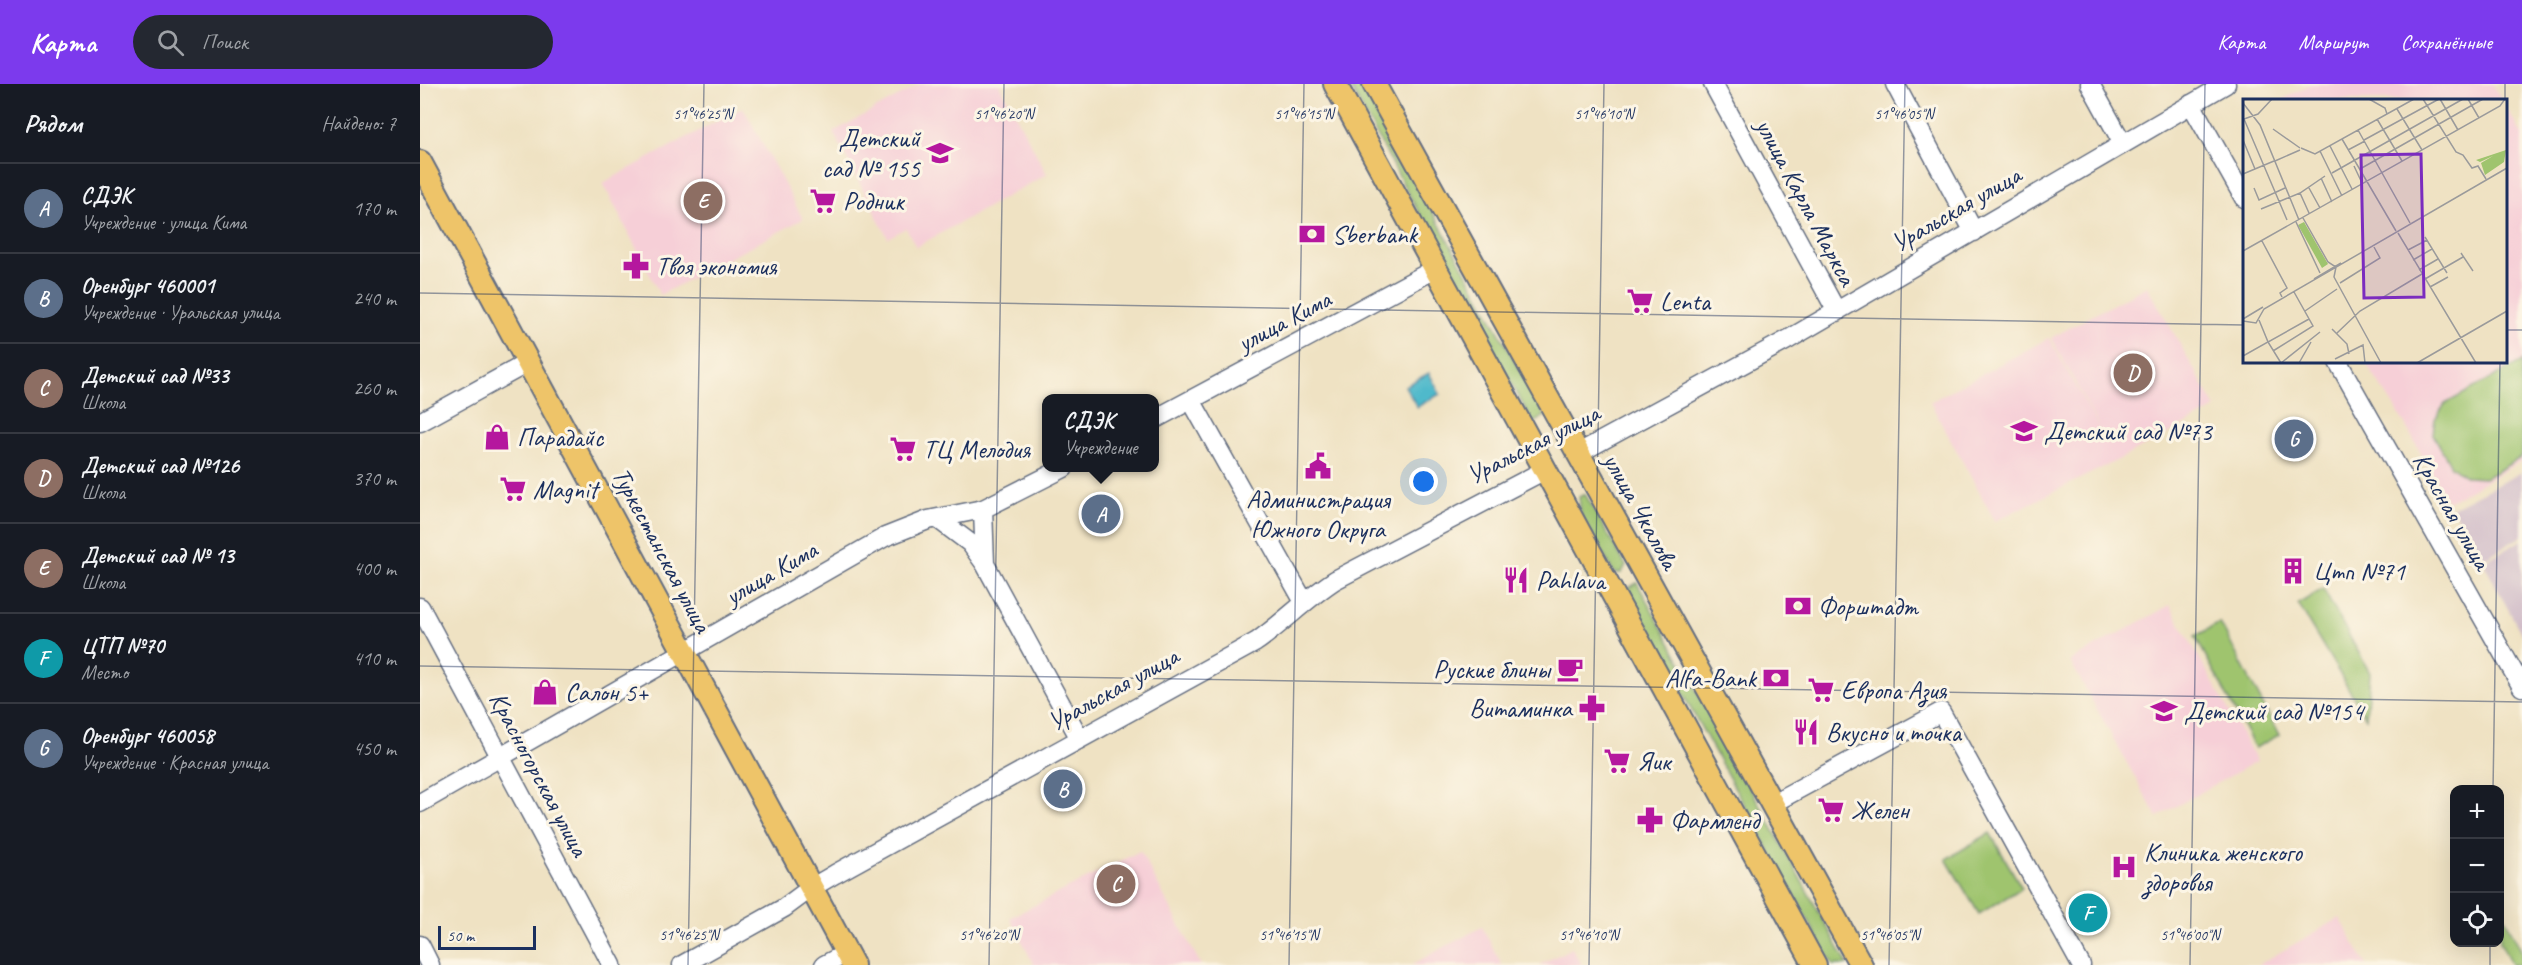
<!DOCTYPE html>
<html lang="ru">
<meta charset="utf-8">
<style>
:root{--surface:#171b24;--page:#242831;--text:#f1f3f6;--muted:#9ea1a6;--line:#363941;--accent:#7c3aed}
body{margin:0;font-family:Caveat,sans-serif;background:var(--page);color:var(--text)}
.controls{position:absolute;right:18px;bottom:18px;display:grid;overflow:hidden;border-radius:12px;box-shadow:0 6px 24px #0002}
.controls button{width:54px;height:54px;display:grid;place-items:center;padding:0;border:0;border-bottom:2px solid var(--line);background:var(--surface);color:var(--text);font:30px sans-serif}
.scale{position:absolute;left:18px;bottom:15px;width:98px;box-sizing:border-box;padding-left:6px;border:3px solid #1b2f5e;border-top:0;font-size:16px;line-height:21px;white-space:nowrap;color:#1b2f5e;-webkit-text-stroke:4px #fcf5e5;paint-order:stroke}
.you{position:absolute;left:1004px;top:398px;width:21px;height:21px;margin:-15px;border:4px solid #fff;border-radius:50%;background:#1a73e8;box-shadow:0 0 0 9px #1a73e833}
.badge{display:grid;place-items:center;width:39px;height:39px;border-radius:50%;background:var(--accent);color:#fff;font-size:20px;font-weight:700}
.pin{position:absolute;translate:-50% -50%;border:3px solid #fff;box-shadow:0 2px 6px #0006}
.popup{position:absolute;left:622px;top:310px;width:117px;height:78px;box-sizing:border-box;display:grid;place-content:center;border-radius:12px;background:var(--surface);filter:drop-shadow(0 2px 4px #0005);font-size:20px;white-space:nowrap;color:var(--muted)}
.popup b{font-size:22px;color:var(--text)}
.popup::after{content:'';position:absolute;left:50%;top:100%;margin-left:-12px;border:12px solid transparent;border-top-color:var(--surface)}
.list{margin:0;padding:0;list-style:none}
h2{display:flex;justify-content:space-between;align-items:center;height:78px;margin:0;padding:0 24px;font-size:26px}
h2 small{font-size:20px;font-weight:400;color:var(--muted)}
.list li{display:grid;grid-template-columns:39px 1fr auto;gap:18px;align-items:center;box-sizing:border-box;height:90px;padding:0 24px;border-top:2px solid var(--line)}
.list b{display:block;font-size:22px;white-space:nowrap}
.list p{margin:0;font-size:20px;white-space:nowrap;color:var(--muted)}
.list em{font-size:20px;font-style:normal;color:var(--muted)}
.icon{flex:none;width:33px;height:33px;fill:none;stroke:currentColor;stroke-width:2;stroke-linecap:round;stroke-linejoin:round}
.map{position:relative;flex:none;width:2102px;height:881px;overflow:hidden}
header{display:flex;align-items:center;gap:36px;box-sizing:border-box;height:84px;padding:0 30px;background:var(--accent);color:#fff}
header strong{font-size:28px}
nav{display:flex;gap:33px;margin-inline-start:auto;font-size:21px}
.search{width:420px;height:54px;background:var(--page);display:flex;align-items:center;gap:15px;box-sizing:border-box;padding:0 21px;border-radius:33px;color:var(--muted);font-size:22px}
main{display:flex}
aside{flex:1;background:var(--surface)}
.map>svg:first-child{display:block}
.built{fill:#f6cfd7}
.industrial{fill:#d1bdc9}
.green{fill:#9fc46e;stroke:#5d7a66;stroke-width:1.5}
.water{fill:#4fb9cb;stroke:#357494;stroke-width:1.5}
.lines{fill:none;stroke-linecap:round;stroke-linejoin:round}
.minor-casing{stroke:#656e81;stroke-width:21}
.major-casing{stroke:#656e81;stroke-width:26}
.minor{stroke:#fff;stroke-width:18}
.major{stroke:#eec469;stroke-width:22}
.ticks{fill:none;stroke:#1b2f5e;stroke-width:1.5;stroke-opacity:0.45}
.labels{text-anchor:middle;dominant-baseline:central;stroke-width:6;stroke-linejoin:round;paint-order:stroke}
.poi-label{font-size:26px;fill:#1b2f5e;stroke:#fcf5e5;text-anchor:start}
.street-label{font-size:26px;fill:#1b2f5e;stroke:#fcf5e5}
.inset-road{fill:none;stroke:#9a9a9b;stroke-width:1.5}
.view{fill:#7b2cbf;fill-opacity:0.15;stroke:#7b2cbf;stroke-width:3}
.inset-edge{fill:none;stroke:#1b2f5e;stroke-width:3}
.ticks-label{font-size:15px;text-anchor:middle;fill:#1b2f5e;stroke:#fcf5e5;stroke-width:6;stroke-linejoin:round;paint-order:stroke}
</style>
<header>
<strong>Карта</strong>
<div class="search"><svg class="icon" aria-label="search" viewBox="0 0 24 24"><circle cx="10" cy="10" r="6"/><path d="M15 15l6 6"/></svg>Поиск</div>
<nav><a>Карта</a><a>Маршрут</a><a>Сохранённые</a></nav>
</header>
<main>
<aside>
<h2>Рядом<small>Найдено: 7</small></h2>
<ul class="list">
<li><span class="badge" style="background:#5c6f8a">A</span><div><b>СДЭК</b><p>Учреждение · улица Кима</p></div><em>170 m</em></li>
<li><span class="badge" style="background:#5c6f8a">B</span><div><b>Оренбург 460001</b><p>Учреждение · Уральская улица</p></div><em>240 m</em></li>
<li><span class="badge" style="background:#8d6e63">C</span><div><b>Детский сад №33</b><p>Школа</p></div><em>260 m</em></li>
<li><span class="badge" style="background:#8d6e63">D</span><div><b>Детский сад №126</b><p>Школа</p></div><em>370 m</em></li>
<li><span class="badge" style="background:#8d6e63">E</span><div><b>Детский сад № 13</b><p>Школа</p></div><em>400 m</em></li>
<li><span class="badge" style="background:#0f9aa8">F</span><div><b>ЦТП №70</b><p>Место</p></div><em>410 m</em></li>
<li><span class="badge" style="background:#5c6f8a">G</span><div><b>Оренбург 460058</b><p>Учреждение · Красная улица</p></div><em>450 m</em></li>
</ul>
</aside>
<div class="map">
<svg width="2102" height="881" viewBox="0 0 2102 881">
<rect width="100%" height="100%" fill="#fcf5e5"/>
<filter id="ink" filterUnits="userSpaceOnUse"><feTurbulence type="fractalNoise" baseFrequency=".0167" numOctaves="2"/><feDisplacementMap in="SourceGraphic" scale="12" xChannelSelector="R" yChannelSelector="G"/><feConvolveMatrix kernelMatrix="1 2 1 2 8 2 1 2 1" color-interpolation-filters="sRGB"/></filter>
<filter id="wash" filterUnits="userSpaceOnUse"><feTurbulence type="fractalNoise" baseFrequency=".008" numOctaves="4" result="noise"/><feDisplacementMap in="SourceGraphic" scale="24" xChannelSelector="R" yChannelSelector="G"/><feGaussianBlur stdDeviation="1.35" result="paint"/><feColorMatrix in="noise" values="0 0 0 0 0 0 0 0 0 0 0 0 0 0 0 0 0 1.4 0 .05"/><feComposite in="paint" operator="in"/></filter>
<g filter="url(#wash)">
<rect width="100%" height="100%" fill="#efe2c3"/>
<path class="built" d="M501 0H579L627 90 496 163 486 144 468 154 413 48Z
M1891 0H2072L2082 16H1862Z
M323 23 383 135 240 211 183 99Z
M2086 23 2102 51V377L2028 418 1978 328 1945 278H2086Z
M1727 202 1796 324 1698 376 1575 437 1510 318 1629 254 1693 368 1631 254Z
M1750 521 1837 677 1737 733 1650 577Z
M720 767 781 881H614L590 834Z
M1920 834 1947 881H1838Z
M1062 843 1082 881H991Z
M1152 864 1162 881H1119Z"/>
<path class="industrial" d="M2102 388V452L2060 477 2032 424Z
M2102 456V551L2063 478Z"/>
<path class="green" d="M929 0H942L1125 332 1113 339Z
M2102 277V373L2065 394 2047 393 2031 382 2013 350 2015 335 2025 320Z
M1165 410 1206 482 1201 489H1194L1161 431 1159 413Z
M1217 499 1428 881H1413L1205 506Z
M1903 505 1950 589 1946 634 1878 520Z
M1800 539 1859 651 1835 664 1775 552Z
M1570 749 1602 804 1559 830 1526 775Z
M2080 825 2102 868V881H2092L2080 858Z"/>
<path class="water" d="M1009 289 1020 310 997 323 985 302Z"/>
</g>
<g filter="url(#ink)">
<g class="lines">
<g class="minor-casing">
<path id="minor" d="M1293 0 1417 228
M1475 0 1554 148
M1670 0 1703 60
M1771 20 1824 114
M1918 278 2102 603
M771 316 884 518
M735 335 1017 184
M0 338 109 278
M1157 370 1369 255 1806 0
M563 425 565 480
M518 435 550 459 565 480 660 655
M0 523 192 881
M0 719 465 453 508 436 563 425 644 384
M1353 719 1521 628 1661 881
M0 861 10 881
M262 881 364 824 391 804 415 790 836 558C863 539 887 514 915 496L1125 386
M404 881 427 869"/>
</g>
<g class="major-casing">
<path id="major" d="M915 0 1395 881
M954 0 1441 881
M0 78 433 881"/>
</g>
<use href="#minor" class="minor"/>
<use href="#major" class="major"/>
</g>
</g>
<path class="ticks" d="M2085 16V0M0 209 1824 241M2086 246H2102M0 582 2102 618M2073 706 2080 278M268 881 284 0M569 881 584 0M869 881 884 0M1169 881 1184 0M1469 881 1485 0M1770 881 1785 0M2070 881V858"/>
<defs>
<g id="school-bare" transform="scale(2.07)"><path d="M0-5L7-2L0 1L-7-2ZM-4 1L0 2.5L4 1V4Q0 6-4 4Z" fill="#b5179e" stroke="#fcf5e5" stroke-width="2.5" paint-order="stroke"/></g>
<g id="supermarket-bare" transform="scale(2.07)"><path d="M-6-5.5h2.5l.6 2H6L4.5 2H-2.5L-4.4-4H-6ZM-1.5 3.2a1.3 1.3 0 1 0 .1 0ZM3 3.2a1.3 1.3 0 1 0 .1 0Z" fill="#b5179e" stroke="#fcf5e5" stroke-width="2.5" paint-order="stroke"/></g>
<g id="bank-bare" transform="scale(2.07)"><path d="M-6-4H6V4H-6ZM0-2.3a2.3 2.3 0 1 0 0 4.6a2.3 2.3 0 1 0 0-4.6Z" fill="#b5179e" stroke="#fcf5e5" stroke-width="2.5" paint-order="stroke"/></g>
<g id="pharmacy-bare" transform="scale(2.07)"><path d="M-2-6h4v4h4v4h-4v4h-4v-4h-4v-4h4Z" fill="#b5179e" stroke="#fcf5e5" stroke-width="2.5" paint-order="stroke"/></g>
<g id="shop-bare" transform="scale(2.07)"><path d="M-5-2.5h2.3a2.7 3.5 0 0 1 5.4 0H5L5.5 6h-11ZM-1.5-2.5h3a1.5 2.3 0 0 0-3 0Z" fill="#b5179e" stroke="#fcf5e5" stroke-width="2.5" paint-order="stroke"/></g>
<g id="civic-bare" transform="scale(2.07)"><path d="M-.6-6.5H3V-4.5H.6V-3L4-1V1h2V6H-6V1h2V-1L-.6-3ZM-1.2 2.5V6h2.4V2.5Z" fill="#b5179e" stroke="#fcf5e5" stroke-width="2.5" paint-order="stroke"/></g>
<g id="building-bare" transform="scale(2.07)"><path d="M-4-6H4V6H1V3H-1V6H-4ZM-2.5-4.3h1.7v1.8h-1.7ZM.8-4.3h1.7v1.8H.8ZM-2.5-1h1.7V.8h-1.7ZM.8-1h1.7V.8H.8Z" fill="#b5179e" stroke="#fcf5e5" stroke-width="2.5" paint-order="stroke"/></g>
<g id="restaurant-bare" transform="scale(2.07)"><path d="M-5-6h1v4h1v-4h1v4h1v-4h1v5L-1.5 .5V6h-2V.5L-5-1ZM5-6V6H3V1.5H1.5Q1.5-4 5-6Z" fill="#b5179e" stroke="#fcf5e5" stroke-width="2.5" paint-order="stroke"/></g>
<g id="cafe-bare" transform="scale(2.07)"><path d="M-5.5-4.5H6V0H3Q3 3.5 0 3.5H-2.5Q-5.5 3.5-5.5 0ZM3-3.2v2h1.7v-2ZM-6 4.5H4V6H-6Z" fill="#b5179e" stroke="#fcf5e5" stroke-width="2.5" paint-order="stroke"/></g>
<g id="hospital-bare" transform="scale(2.07)"><path d="M-5-5h3v3.5h4V-5h3V5h-3V1.5h-4V5h-3Z" fill="#b5179e" stroke="#fcf5e5" stroke-width="2.5" paint-order="stroke"/></g>
</defs>
<g fill-rule="evenodd">
<use href="#school-bare" x="520" y="69"/>
<use href="#supermarket-bare" x="403" y="117"/>
<use href="#bank-bare" x="892" y="150"/>
<use href="#pharmacy-bare" x="216" y="182"/>
<use href="#supermarket-bare" x="1220" y="217"/>
<use href="#school-bare" x="1604" y="347"/>
<use href="#shop-bare" x="77" y="353"/>
<use href="#supermarket-bare" x="483" y="365"/>
<use href="#civic-bare" x="898" y="382"/>
<use href="#supermarket-bare" x="93" y="405"/>
<use href="#building-bare" x="1873" y="487"/>
<use href="#restaurant-bare" x="1096" y="496"/>
<use href="#bank-bare" x="1378" y="522"/>
<use href="#cafe-bare" x="1150" y="585"/>
<use href="#bank-bare" x="1356" y="594"/>
<use href="#supermarket-bare" x="1401" y="606"/>
<use href="#shop-bare" x="125" y="608"/>
<use href="#pharmacy-bare" x="1172" y="624"/>
<use href="#school-bare" x="1744" y="627"/>
<use href="#restaurant-bare" x="1386" y="648"/>
<use href="#supermarket-bare" x="1197" y="677"/>
<use href="#supermarket-bare" x="1411" y="726"/>
<use href="#pharmacy-bare" x="1230" y="736"/>
<use href="#hospital-bare" x="1704" y="783"/>
</g>
<g class="labels">
<g class="poi-label">
<text x="500" y="54" text-anchor="end">Детский<tspan x="500" dy="30">сад № 155</tspan></text>
<text x="423" y="117">Родник</text>
<text x="912" y="150">Sberbank</text>
<text x="236" y="182">Твоя экономия</text>
<text x="1240" y="217">Lenta</text>
<text x="1624" y="347">Детский сад №73</text>
<text x="97" y="353">Парадайс</text>
<text x="503" y="365">ТЦ Мелодия</text>
<text x="113" y="405">Magnit</text>
<text x="898" y="415" text-anchor="middle">Администрация<tspan x="898" dy="30">Южного Округа</tspan></text>
<text x="1893" y="487">Цтп №71</text>
<text x="1116" y="496">Pahlava</text>
<text x="1398" y="522">Форштадт</text>
<text x="1130" y="585" text-anchor="end">Руские блины</text>
<text x="1336" y="594" text-anchor="end">Alfa-Bank</text>
<text x="1421" y="606">Европа Азия</text>
<text x="145" y="608">Салон 5+</text>
<text x="1152" y="624" text-anchor="end">Витаминка</text>
<text x="1764" y="627">Детский сад №154</text>
<text x="1406" y="648">Вкусно и точка</text>
<text x="1217" y="677">Яик</text>
<text x="1431" y="726">Желен</text>
<text x="1250" y="736">Фармленд</text>
<text x="1724" y="768">Клиника женского<tspan x="1724" dy="30">здоровья</tspan></text>
</g>
<g class="street-label">
<text transform="translate(1386 118) rotate(62)">улица Карла Маркса</text>
<text transform="translate(1536 125) rotate(-30)">Уральская улица</text>
<text transform="translate(864 237) rotate(-28)">улица Кима</text>
<text transform="translate(1113 360) rotate(-27)">Уральская улица</text>
<text transform="translate(1221 427) rotate(61)">улица Чкалова</text>
<text transform="translate(2032 427) rotate(60)">Красная улица</text>
<text transform="translate(242 466) rotate(62)">Туркестанская улица</text>
<text transform="translate(351 489) rotate(-30)">улица Кима</text>
<text transform="translate(693 605) rotate(-29)">Уральская улица</text>
<text transform="translate(119 690) rotate(62)">Красногорская улица</text>
</g>
</g>
<g transform="translate(1823 15)">
<rect width="264" height="264" fill="#efe2c3"/>
<path d="M263 51 261 63 242 76 238 64 250 57 237 63 233 61ZM61 123 85 165 79 169 55 126Z" fill="#9fc46e"/>
<path class="inset-road" d="M126 0 142 9 144 15M180 0 213 53 220 56 229 69 235 67 243 80M197 0 215 31M225 0 236 19M0 4 17 26 56 121M154 10 179 51M1 20 44 121M1 20 15 15 29 0M134 20 159 62M30 30 57 49M115 31 167 124M99 40 153 132M0 41 12 70M121 41 196 0M87 47 109 90M58 49 72 55 171 0M105 51 122 42M77 52 99 97M32 62 57 51M111 67 119 84M117 70 240 0M89 74 220 0M0 75 31 62M78 79 89 103M11 89 16 101 42 89M66 89 77 109M57 94 66 114M18 110 57 94 82 77M60 119 85 163 93 168 91 178 138 264M53 123 77 174M155 134 233 264M182 138 204 174M19 142 44 189 37 194 39 198M165 151 184 141M0 152 257 7 262 0M218 154 230 172M170 161 189 150M176 171 195 160M71 180 98 164M182 180 220 158M97 184 137 159 131 148M187 188 205 178M62 212 94 190M0 220 20 208M0 222 13 224 21 210 264 69M89 230 104 245 106 255M94 234 117 212 179 175M30 252 70 227 51 193M0 257 25 243 16 221M92 260 120 246 122 264M38 264 25 243 66 220M38 264 77 233M56 264 68 243M174 264 264 212"/>
<path class="view" d="M178 55 181 198 121 199 118 56Z"/>
<rect width="264" height="264" class="inset-edge"/>
</g>
<g class="ticks-label">
<text x="283" y="35">51°46'25"N</text>
<text x="584" y="35">51°46'20"N</text>
<text x="884" y="35">51°46'15"N</text>
<text x="1184" y="35">51°46'10"N</text>
<text x="1484" y="35">51°46'05"N</text>
<text x="269" y="856">51°46'25"N</text>
<text x="569" y="856">51°46'20"N</text>
<text x="869" y="856">51°46'15"N</text>
<text x="1169" y="856">51°46'10"N</text>
<text x="1470" y="856">51°46'05"N</text>
<text x="1770" y="856">51°46'00"N</text>
</g>
</svg>
<div class="controls">
<button>+</button>
<button>−</button>
<button><svg class="icon" aria-label="locate" viewBox="0 0 24 24"><circle cx="12" cy="12" r="6"/><path d="M12 2v4M12 18v4M2 12h4M18 12h4"/></svg></button>
</div>
<div class="scale">50 m</div>
<div class="you"></div>
<div class="pin badge" style="left:681px;top:430px;background:#5c6f8a">A</div>
<div class="popup"><b>СДЭК</b>Учреждение</div>
<div class="pin badge" style="left:643px;top:705px;background:#5c6f8a">B</div>
<div class="pin badge" style="left:696px;top:800px;background:#8d6e63">C</div>
<div class="pin badge" style="left:1713px;top:289px;background:#8d6e63">D</div>
<div class="pin badge" style="left:283px;top:117px;background:#8d6e63">E</div>
<div class="pin badge" style="left:1668px;top:829px;background:#0f9aa8">F</div>
<div class="pin badge" style="left:1874px;top:355px;background:#5c6f8a">G</div>
</div>
</main>
